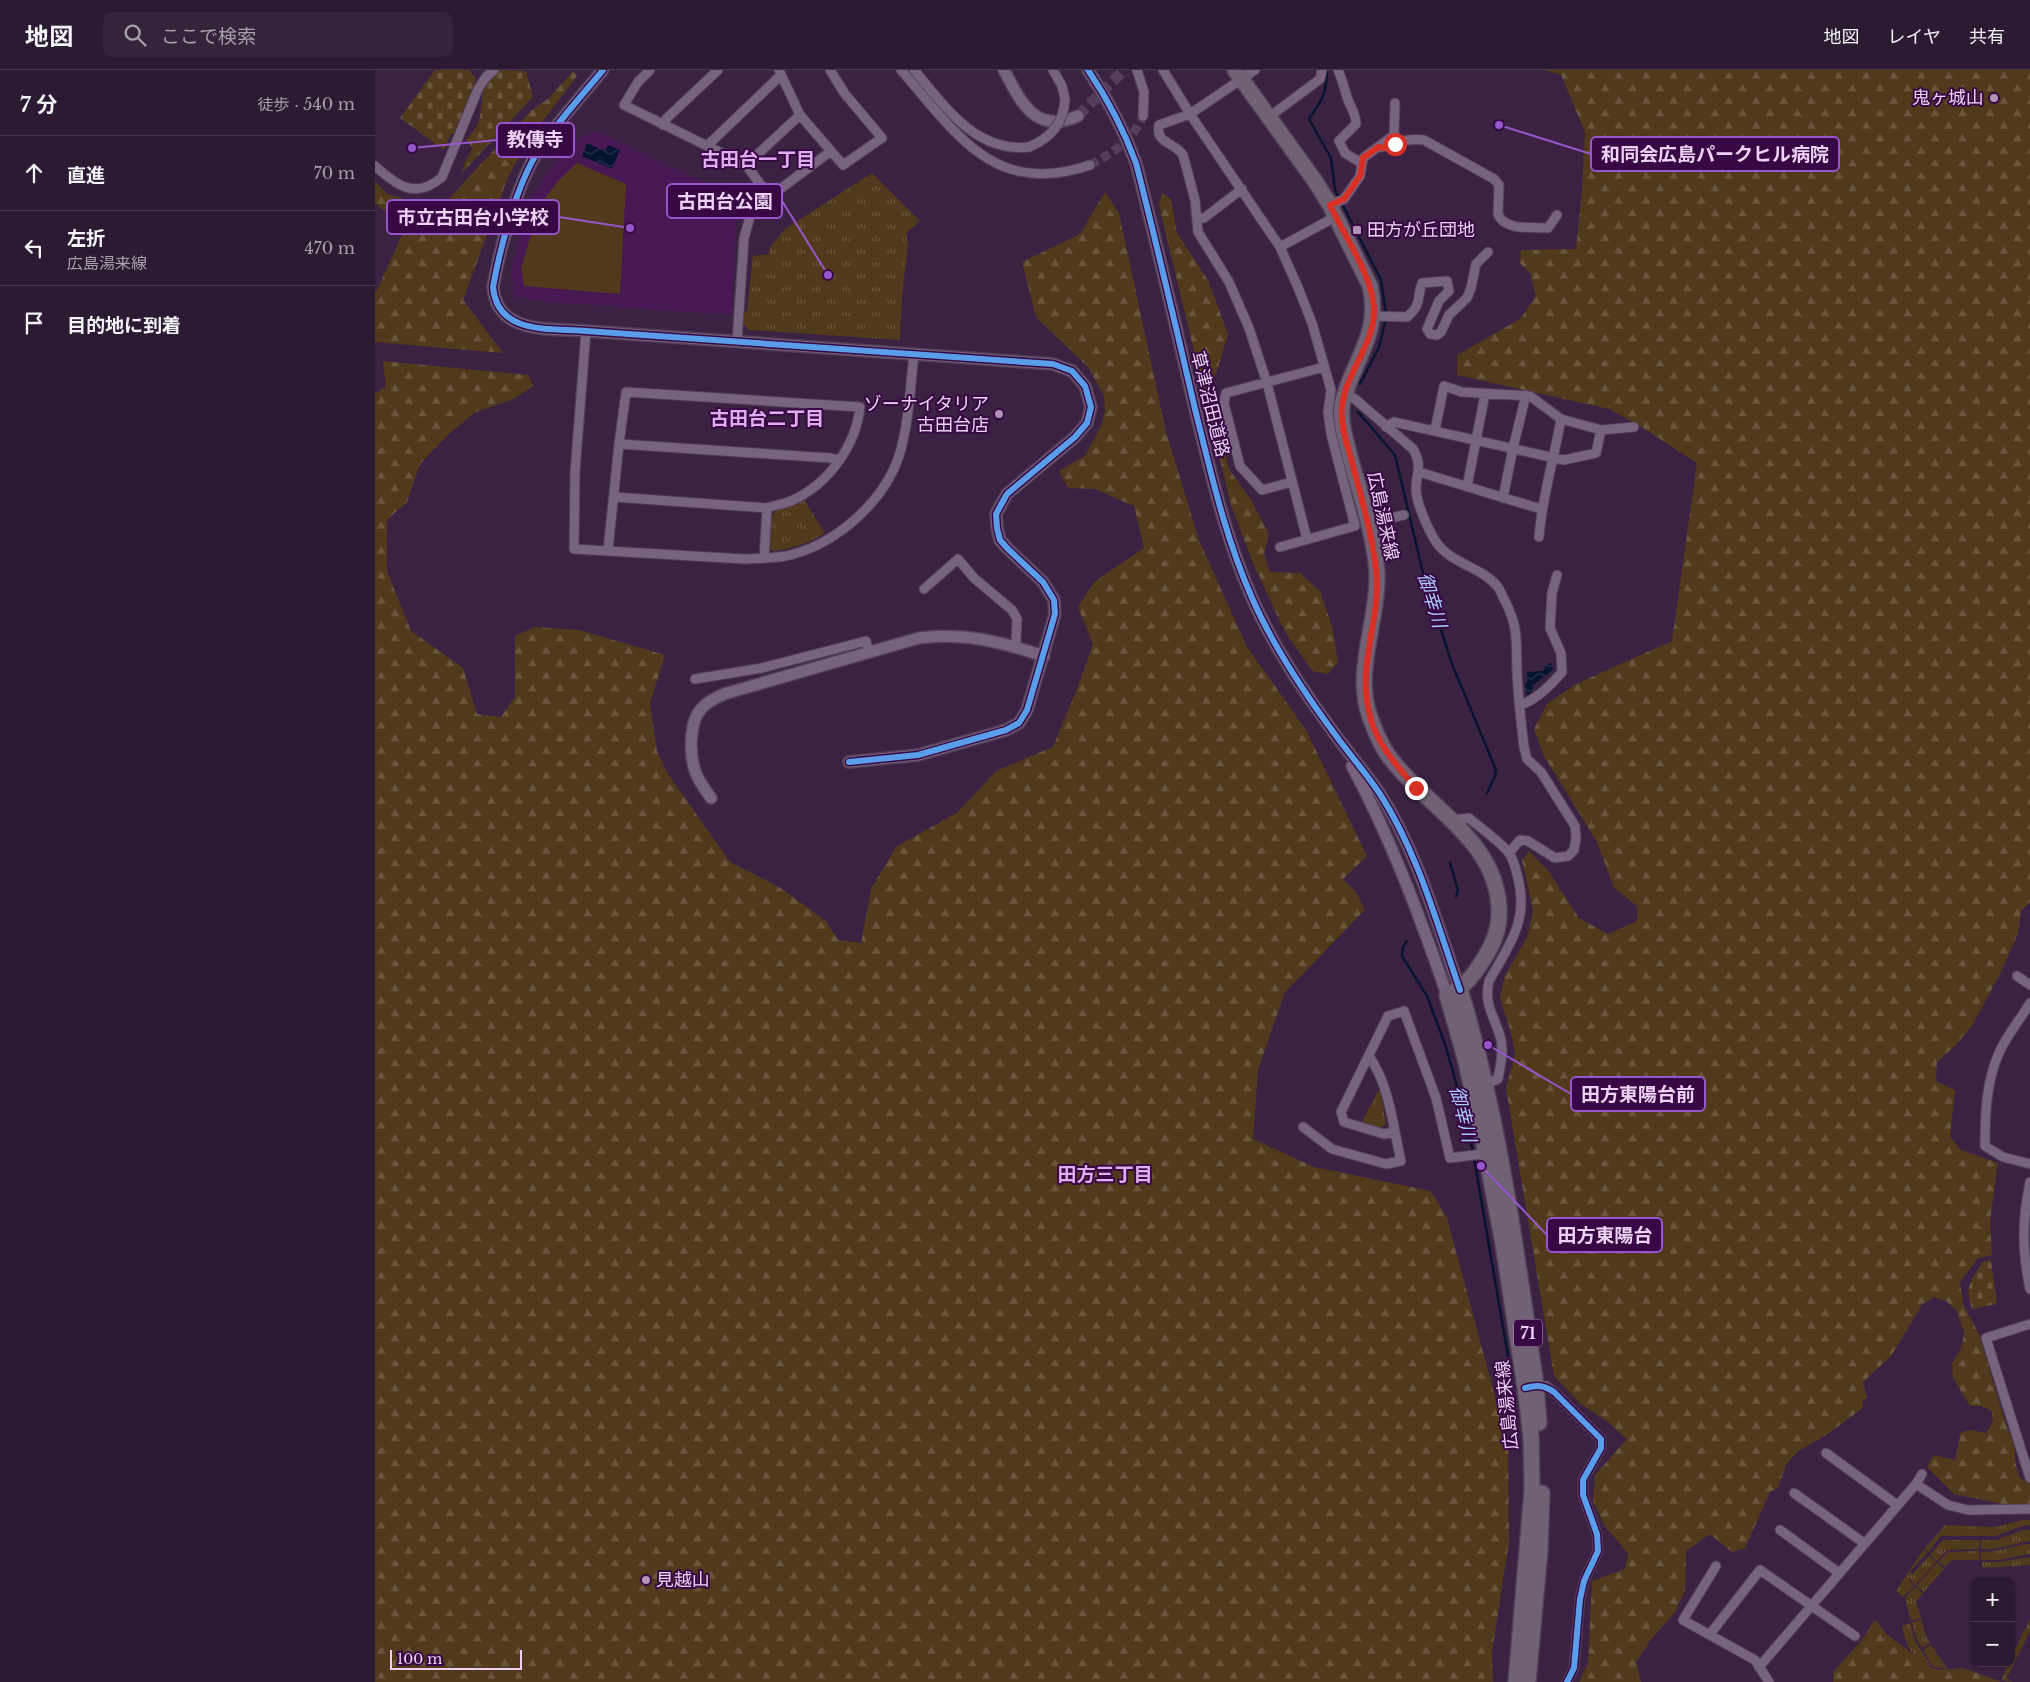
<!DOCTYPE html>
<html lang="ja">
<meta charset="utf-8">
<style>
:root{--surface:#2c1a32;--page:#34233a;--text:#f1f3f6;--muted:#a6a1ac;--line:#48384d}
body{margin:0;font-family:"Libre Baskerville","Noto Sans JP",serif;background:var(--page);color:var(--text)}
.controls{position:absolute;right:15px;bottom:15px;display:grid;overflow:hidden;border-radius:10px;box-shadow:0 1px 4px #0004}
.controls button{width:45px;height:45px;display:grid;place-items:center;padding:0;border:0;border-bottom:1px solid var(--line);background:var(--surface);color:var(--text);font:25px sans-serif}
.scale{position:absolute;left:15px;bottom:12px;width:132px;box-sizing:border-box;padding-left:5px;border:2px solid #edd2f5;border-top:0;font-size:14px;line-height:18px;white-space:nowrap;color:#edd2f5;-webkit-text-stroke:4px #370843;paint-order:stroke}
.stop{position:absolute;width:15px;height:15px;margin:-11px;border:4px solid #d93025;border-radius:50%;background:#fff}
.stop.end{background:#d93025;border-color:#fff;box-shadow:0 1px 5px #0008}
.list{margin:0;padding:0;list-style:none}
h2{display:flex;justify-content:space-between;align-items:center;height:65px;margin:0;padding:0 20px;font-size:21px}
h2 small{font-size:16px;font-weight:400;color:var(--muted)}
.list li{display:grid;grid-template-columns:32px 1fr auto;gap:15px;align-items:center;box-sizing:border-box;height:75px;padding:0 20px;border-top:1px solid var(--line)}
.list b{display:block;font-size:19px;white-space:nowrap}
.list p{margin:0;font-size:16px;white-space:nowrap;color:var(--muted)}
.list em{font-size:16px;font-style:normal;color:var(--muted)}
.icon{flex:none;width:28px;height:28px;fill:none;stroke:currentColor;stroke-width:2;stroke-linecap:round;stroke-linejoin:round}
.map{position:relative;flex:none;width:1655px;height:1612px;overflow:hidden}
header{display:flex;align-items:center;gap:30px;box-sizing:border-box;height:70px;padding:0 25px;background:var(--surface);border-bottom:1px solid var(--line)}
header strong{font-size:24px}
nav{display:flex;gap:28px;margin-inline-start:auto;font-size:18px}
.search{width:350px;height:45px;background:var(--page);display:flex;align-items:center;gap:12px;box-sizing:border-box;padding:0 18px;border-radius:10px;color:var(--muted);font-size:19px}
main{display:flex}
aside{flex:1;background:var(--surface)}
.map>svg:first-child{display:block}
.built{fill:#481854}
.grass{fill:url(#grass-tufts)}
.forest{fill:url(#forest-firs)}
.cemetery{fill:url(#cemetery-stones)}
.pitch{fill:#513a1b}
.water{fill:url(#water-waves)}
.lines{fill:none;stroke-linecap:round;stroke-linejoin:round}
.stream{stroke:#061331;stroke-width:2.5}
.minor-tunnel{stroke:#563c5d;stroke-width:9;stroke-dasharray:9 4.5;stroke-linecap:butt}
.tertiary-tunnel{stroke:#563c5d;stroke-width:11;stroke-dasharray:11 5.5;stroke-linecap:butt}
.minor-casing{stroke:#513e57;stroke-width:11}
.tertiary-casing{stroke:#513e57;stroke-width:14}
.primary-casing{stroke:#513e57;stroke-width:18}
.minor{stroke:#77637e;stroke-width:9}
.tertiary{stroke:#77637e;stroke-width:11}
.primary{stroke:#706175;stroke-width:15}
.minor-bridge-casing{stroke:#513e57;stroke-width:11;stroke-linecap:butt}
.minor-bridge{stroke:#77637e;stroke-width:9}
.cycleway-casing{stroke:#370843;stroke-width:9}
.cycleway{stroke:#5a9eea;stroke-width:6}
.route{stroke:#d93025;stroke-width:6}
.poi-dot{fill:#af94b6;stroke:#370843;stroke-width:2}
.labels{text-anchor:middle;dominant-baseline:central;stroke-width:4;stroke-linejoin:round;paint-order:stroke}
.shield{fill:#370843;stroke:#b695c0;stroke-width:1}
.shield-label{font-size:16px;font-weight:bold;fill:#edd2f5}
.poi-label{font-size:18px;fill:#edd2f5;stroke:#370843;text-anchor:end}
.street-label{font-size:18px;fill:#edd2f5;stroke:#370843}
.neighbourhood-label{font-size:19px;font-weight:bold;fill:#e1adf1;stroke:#370843}
.water-label{font-size:19px;font-style:italic;fill:#a9cafc;stroke:#370843}
.leader{fill:none;stroke:#9856cc;stroke-width:2}
.callout-dot{fill:#9856cc;stroke:#370843;stroke-width:2}
.callout{fill:#370843;stroke:#9856cc;stroke-width:2}
.callout-label{font-size:19px;text-anchor:middle;font-weight:bold;fill:#edd2f5}
</style>
<header>
<strong>地図</strong>
<div class="search"><svg class="icon" aria-label="search" viewBox="0 0 24 24"><circle cx="10" cy="10" r="6"/><path d="M15 15l6 6"/></svg>ここで検索</div>
<nav><a>地図</a><a>レイヤ</a><a>共有</a></nav>
</header>
<main>
<aside>
<h2>7 分<small>徒歩 · 540 m</small></h2>
<ul class="list">
<li><svg class="icon" aria-label="ahead" viewBox="0 0 24 24"><path d="M12 20V5M6 11l6-6 6 6"/></svg><div><b>直進</b></div><em>70 m</em></li>
<li><svg class="icon" aria-label="left" viewBox="0 0 24 24"><path d="M17 20v-9H6M10 6l-5 5 5 5"/></svg><div><b>左折</b><p>広島湯来線</p></div><em>470 m</em></li>
<li><svg class="icon" aria-label="arrive" viewBox="0 0 24 24"><path d="M6 21V4h12l-3 4 3 4H6"/></svg><div><b>目的地に到着</b></div></li>
</ul>
</aside>
<div class="map">
<svg width="1655" height="1612" viewBox="0 0 1655 1612">
<defs>
<pattern id="grass-tufts" width="24" height="20" patternUnits="userSpaceOnUse" patternTransform="scale(1.25)"><rect width="24" height="20" fill="#513a1b"/><path d="M3 7l-1-3M5 7V3M7 7l1-3M15 17l-1-3M17 17v-4M19 17l1-3" fill="none" stroke="#6a563d"/></pattern>
<pattern id="forest-firs" width="22" height="20" patternUnits="userSpaceOnUse" patternTransform="scale(1.25)"><rect width="22" height="20" fill="#513a1b"/><path d="M5 1l3.5 6h-7zM16 11l3.5 6h-7z" fill="#6a563d"/></pattern>
<pattern id="cemetery-stones" width="16" height="16" patternUnits="userSpaceOnUse" patternTransform="scale(1.25)"><rect width="16" height="16" fill="#513a1b"/><path d="M2 7V4a2 2 0 0 1 4 0v3zM10 15v-3a2 2 0 0 1 4 0v3z" fill="#6a563d"/></pattern>
<pattern id="water-waves" width="16" height="10" patternUnits="userSpaceOnUse" patternTransform="scale(1.25)"><rect width="16" height="10" fill="#061331"/><path d="M0 5q4-4 8 0t8 0" fill="none" stroke="#2b344f"/></pattern>
</defs>
<rect width="100%" height="100%" fill="#3b2242"/>
<path class="built" d="M222 62 349 122 356 127 361 138 362 148 360 169 356 245 175 232 140 227 137 200 156 127 194 75 206 67Z"/>
<path class="grass" d="M497 103 545 151 531 163 533 175 527 225 525 270 374 260 369 254V242L372 241 378 186 394 184 395 177 410 159Z
M429 430 450 463C433 473 418 479 398 481L394 478 396 446 401 441Z
M1005 1018 1011 1053 1005 1059 986 1053Z
M1647 1450H1655V1455L1647 1456 1621 1466H1566L1553 1482 1549 1479 1570 1455 1620 1457Z
M1647 1460H1655V1471C1637 1474 1624 1480 1606 1479V1470H1622Z
M1568 1470H1605L1604 1479 1572 1480 1562 1491 1555 1485Z
M1655 1474V1484L1624 1490H1606V1482C1623 1482 1638 1475 1655 1474Z
M1548 1480 1552 1483 1535 1501 1537 1504 1533 1509 1539 1516 1528 1527 1521 1521Z
M1604 1481 1605 1490H1577L1570 1497 1563 1492 1573 1482Z
M1554 1486 1561 1492 1540 1515 1534 1508Z
M1655 1487V1495L1607 1498V1492H1624Z
M1562 1493 1569 1499 1549 1522 1541 1516Z
M1540 1517 1548 1523 1541 1531 1546 1548 1536 1551 1530 1528Z
M1546 1549 1551 1566 1555 1573 1547 1578 1542 1570 1537 1553Z
M1655 1549V1561L1632 1608 1637 1612 1626 1610 1634 1593H1636V1588Z
M1535 1553 1540 1571 1556 1596C1534 1582 1533 1581 1527 1556Z
M1556 1575 1573 1599 1558 1597 1548 1580Z"/>
<path class="forest" d="M1169 0H1655V832L1646 841 1643 863 1626 902 1597 956 1580 976 1562 992 1561 1011 1580 1020 1575 1067 1586 1080 1623 1093 1615 1151 1617 1185 1603 1188 1585 1212 1588 1234 1604 1264 1631 1355 1639 1374 1640 1390 1644 1407 1655 1414V1434H1627L1579 1424 1552 1397 1558 1385 1580 1390 1586 1362 1596 1360 1611 1363 1618 1352 1617 1341 1606 1336H1595L1578 1308 1577 1294 1587 1276 1589 1263 1582 1241 1572 1232 1559 1227 1547 1235 1516 1286 1488 1312 1492 1327 1487 1332 1488 1338 1454 1363 1422 1382 1411 1395 1403 1418 1395 1422 1370 1478 1357 1482 1335 1464 1311 1481 1310 1520 1300 1542 1275 1571 1261 1592 1266 1612H1204L1213 1593 1217 1511 1250 1499 1253 1483 1230 1457 1218 1431 1220 1405 1252 1369 1233 1352 1206 1334 1179 1306 1131 1018 1140 985 1137 966 1125 928 1130 905 1152 868 1158 841 1147 790 1154 781 1174 802 1204 848 1233 864 1262 851V836L1239 818 1222 772 1169 686 1159 659 1172 634 1201 614 1297 571 1322 393 1263 355 1234 339 1082 305V285L1145 249 1161 226 1155 203 1145 193 1146 180 1201 179 1207 122 1210 62 1186 5Z
M198 1 202 6 154 69 133 107 88 230 128 283 0 272V221L2 220 32 154 8 140 0 133V111L12 124 37 131 74 129 102 98 156 41 174 28Z
M730 122 744 143 791 362 824 470 872 577 931 660 992 786 968 809 980 821 990 840 910 922 883 1000 878 1069 939 1097 1056 1121 1072 1148 1133 1375 1134 1472 1117 1582 1118 1612H0V323L11 317 8 291 153 305 158 316 141 328 99 343 74 364 45 394 32 432 12 450V501L36 561 88 598 102 644 126 647 140 627V566L160 557 204 560 290 585 275 633 282 681 293 704 355 792 404 817 451 851 463 870 486 873 496 819 521 777 583 742 621 701 678 677 704 614 718 574 703 537 719 512 769 478 759 436 720 419 693 418 684 401 710 386 727 354 730 341 729 326 713 297 661 247 647 192 705 164Z
M787 122 796 129 802 163 833 210 853 264 835 324 854 399 876 430 894 464 889 484 895 502 925 503 945 521 958 559 963 593 953 604 937 601 909 560 878 493 856 435 784 135Z
M1502 1551 1511 1564 1557 1598 1565 1600 1588 1598 1627 1612H1458V1602L1488 1569 1498 1552Z"/>
<path class="cemetery" d="M60 0H94L101 9 79 64H76L69 80 25 48Z
M124 0 151 1 158 27 86 104 90 92 98 78 91 70C94 66 100 60 103 54 111 32 100 16 124 0Z
M1616 1190 1622 1234 1597 1239C1589 1216 1596 1210 1608 1192Z"/>
<path class="pitch" d="M202 93 251 114 245 224 149 216 146 198 166 133 184 110Z"/>
<path class="water" d="M212 73 230 81 233 75 245 80 237 99 207 86Z
M1177 593 1178 600 1157 616 1159 620 1153 625 1151 623 1150 613H1152V602L1168 601 1172 594Z"/>
<g class="lines">
<path class="stream" d="M952 0C951 25 948 29 934 49L956 88 960 120 1006 210 1011 244
M985 314 1004 277 1011 249
M983 342 1020 385 1048 503 1077 594 1121 700 1120 706 1112 723
M1075 793 1083 820 1081 827
M1032 871 1028 877 1027 886 1052 926 1071 977 1083 1020 1098 1082
M1099 1088 1133 1286"/>
<path class="minor-tunnel" d="M715 95C737 83 758 71 768 46"/>
<path class="tertiary-tunnel" d="M703 46 749 0"/>
<g class="minor-casing">
<path id="minor" d="M275 0 263 12 249 35 371 95 395 127
M404 0 425 45 468 95 507 68 470 24 455 0
M526 0C581 63 619 128 715 95
M539 0C570 36 600 83 654 77
M678 0 687 16 690 29
M762 0 769 22 768 46
M788 0 815 44 905 177 922 215 937 253 956 320 953 342 956 364 980 456 905 477
M880 0 815 44 784 55C780 74 800 72 808 85L820 130 823 162 854 212 874 258 892 313 932 469
M963 0C967 9 969 17 972 27 975 37 981 43 981 54L964 71 970 83 986 93
M894 47 945 9 947 0
M288 55 292 48 343 0
M332 76 405 6
M1003 77C1010 78 1013 75 1020 73 1029 70 1039 69 1049 70L1119 109 1124 115 1123 144C1129 161 1158 157 1173 158L1182 145
M371 95 425 45
M0 96C22 116 41 130 67 107L103 19 111 7 119 0
M955 135 969 129 985 106 988 88 1019 65 1020 33
M822 149 829 148 867 119
M905 177 960 147
M998 246 1032 247C1048 233 1041 229 1047 213L1072 211 1074 221 1064 231 1052 259 1055 264 1062 265 1066 262 1074 245 1092 228 1096 218 1101 194 1113 182
M211 261 200 402 199 479 369 489C385 488 403 489 419 484 464 471 509 431 524 386 534 353 535 318 539 284
M362 271 369 168 377 140 456 81
M970 323 980 329 1038 379C1048 397 1041 402 1041 419 1041 433 1054 461 1061 472 1076 494 1107 497 1123 517 1126 521 1127 527 1130 531 1144 558 1141 572 1142 601 1143 627 1146 652 1149 677L1152 689 1166 702 1200 756 1201 768 1199 780 1193 786 1180 788 1153 771 1145 770 1134 783
M1011 357 1019 352 1189 390 1221 383 1226 360
M1060 360 1069 316 1087 322 1155 326 1186 349 1226 360 1259 357
M244 374 455 388 464 390
M1044 402 1166 439
M917 412 887 420 865 396 849 333 851 323 949 297
M1092 417 1110 324
M1128 428 1138 378 1151 325
M1002 451 1029 445
M1164 467C1167 427 1179 389 1186 349
M233 480 244 374 251 322 485 337C481 376 453 414 418 430 410 434 400 435 392 438L239 427
M389 488 392 438
M549 519 583 489 599 508 637 540 642 549 641 571 639 578
M320 609 387 598 491 571 494 583
M1145 635C1161 630 1176 615 1187 602L1186 583 1175 558 1177 523 1182 505
M1080 753 1085 749 1094 748C1104 757 1127 773 1134 783 1139 790 1141 800 1143 808 1154 851 1134 875 1114 911 1108 936 1121 948 1126 970 1129 983 1125 996 1123 1009L1110 1014
M1642 906 1655 915
M1655 933C1645 950 1631 966 1624 983 1611 1012 1610 1045 1610 1076L1628 1087 1655 1094
M928 1057 957 1079 1011 1094 1026 1091C1018 1057 1015 1016 994 986
M1019 1062 1009 1064 969 1052 966 1042 1013 946 1029 941 1061 1028 1075 1088 1115 1083
M1655 1112C1647 1151 1647 1180 1655 1219
M1655 1254 1611 1268 1655 1408
M1158 1316H1171L1179 1322 1226 1369V1378L1208 1410V1425L1222 1464 1223 1481 1209 1511 1205 1529 1199 1598 1192 1612
M1451 1383 1522 1435
M1541 1414 1573 1435 1593 1440 1655 1439
M1419 1423 1489 1473
M1405 1460 1464 1503
M1341 1496 1308 1550 1380 1590 1394 1612
M1335 1564 1385 1500 1480 1566
M1384 1597 1541 1414 1547 1404"/>
</g>
<g class="tertiary-casing">
<path id="tertiary" d="M228 0C205 28 178 57 159 88 140 122 125 178 118 217 122 265 175 258 211 261L678 294 697 301 710 316 716 337 712 353 700 367 632 424 621 444 622 458 625 470 633 479 668 512 679 530 680 544 652 640 644 653 631 660 543 685 474 692
M629 0C646 32 660 65 703 46
M713 0C734 31 748 58 761 93 782 175 801 257 820 339 836 403 850 467 877 528 898 576 928 621 959 663 974 684 991 703 1005 724 1043 783 1062 854 1085 920
M977 696C1017 771 1044 844 1072 925
M336 728C329 718 320 706 318 693 315 678 315 651 326 639 332 632 340 628 349 624L544 568C589 562 626 572 669 586"/>
</g>
<g class="primary-casing">
<path id="primary" d="M860 0 940 111 955 135 995 216C1004 254 989 276 975 310 972 318 968 327 967 336 965 353 971 370 975 387 985 423 999 464 1002 502 1004 549 978 602 995 647 1000 661 1006 677 1016 689 1053 738 1121 770 1124 838 1125 855 1119 873 1110 887 1100 903 1090 918 1072 925L1090 988 1111 1084 1128 1174 1150 1318 1156 1367 1157 1420 1141 1612
M1085 920C1125 1048 1141 1183 1161 1315L1164 1353
M1153 1612 1165 1480 1167 1423"/>
</g>
<use href="#minor" class="minor"/>
<use href="#tertiary" class="tertiary"/>
<use href="#primary" class="primary"/>
<g class="minor-bridge-casing">
<path id="minor-bridge" d="M654 77C676 68 689 53 690 29"/>
</g>
<use href="#minor-bridge" class="minor-bridge"/>
<g class="cycleway-casing">
<path id="cycleway" d="M228 0C205 28 178 57 159 88 140 122 125 178 118 217 122 265 175 258 211 261L678 294 697 301 710 316 716 337 712 353 700 367 632 424 621 444 622 458 625 470 633 479 668 512 679 530 680 544 652 640 644 653 631 660 543 685 474 692
M713 0C734 31 748 58 761 93 782 175 801 257 820 339 836 403 850 467 877 528 898 576 928 621 959 663 974 684 991 703 1005 724 1043 783 1062 854 1085 920
M1150 1318C1162 1315 1169 1315 1179 1322L1226 1369V1378L1208 1410V1425L1222 1464 1223 1481 1209 1511 1205 1529 1199 1598 1192 1612"/>
</g>
<use href="#cycleway" class="cycleway"/>
</g>
<g class="lines">
<path class="route" d="M1020 74 1010 78 1003 77 988 88 985 106 969 129 955 135C969 165 998 207 999 239 1000 274 971 302 967 336 965 355 972 374 977 392 986 427 997 463 1001 499 1007 548 982 592 994 642 1000 672 1021 695 1041 718"/>
</g>
<g class="poi-dot">
<circle cx="1619" cy="28" r="5"/>
<rect x="977" y="155" width="10" height="10" rx="2.5"/>
<circle cx="624" cy="344" r="5"/>
<circle cx="271" cy="1510" r="5"/>
</g>
<g class="labels">
<rect class="shield" x="1139" y="1249.5" width="28" height="27" rx="4"/>
<g class="shield-label">
<text x="1153" y="1263">71</text>
</g>
<g class="poi-label">
<text x="1609" y="28">鬼ヶ城山</text>
<text x="992" y="160" text-anchor="start">田方が丘団地</text>
<text x="614" y="334">ゾーナイタリア<tspan x="614" dy="21">古田台店</tspan></text>
<text x="281" y="1510" text-anchor="start">見越山</text>
</g>
<g class="street-label">
<text transform="translate(835 334) rotate(76)">草津沼田道路</text>
<text transform="translate(1008 446) rotate(78)">広島湯来線</text>
<text transform="translate(1132 1335) rotate(-96)">広島湯来線</text>
</g>
<g class="neighbourhood-label">
<text x="383" y="89">古田台一丁目</text>
<text x="392" y="348">古田台二丁目</text>
<text x="730" y="1104">田方三丁目</text>
</g>
<g class="water-label">
<text transform="translate(1057 530) rotate(73)">御幸川</text>
<text transform="translate(1088 1044) rotate(76)">御幸川</text>
</g>
</g>
<path class="leader" d="M37 78L122 70M1124 55L1216 84M453 205L407 131M255 158L184 147M1113 975L1196 1024M1106 1096L1172 1165"/>
<g class="callout-dot">
<circle cx="37" cy="78" r="5"/>
<circle cx="1124" cy="55" r="5"/>
<circle cx="453" cy="205" r="5"/>
<circle cx="255" cy="158" r="5"/>
<circle cx="1113" cy="975" r="5"/>
<circle cx="1106" cy="1096" r="5"/>
</g>
<g class="callout">
<rect x="122" y="53" width="77" height="34" rx="5"/>
<rect x="1216" y="67" width="248" height="34" rx="5"/>
<rect x="292" y="114" width="115" height="34" rx="5"/>
<rect x="12" y="130" width="172" height="34" rx="5"/>
<rect x="1196" y="1007" width="134" height="34" rx="5"/>
<rect x="1172" y="1148" width="115" height="34" rx="5"/>
</g>
<g class="callout-label">
<text x="160" y="76">教傳寺</text>
<text x="1340" y="91">和同会広島パークヒル病院</text>
<text x="350" y="138">古田台公園</text>
<text x="98" y="154">市立古田台小学校</text>
<text x="1263" y="1031">田方東陽台前</text>
<text x="1230" y="1172">田方東陽台</text>
</g>
</svg>
<div class="controls">
<button>+</button>
<button>−</button>
</div>
<div class="scale">100 m</div>
<div class="stop" style="left:1020px;top:74px"></div>
<div class="stop end" style="left:1041px;top:718px"></div>
</div>
</main>
